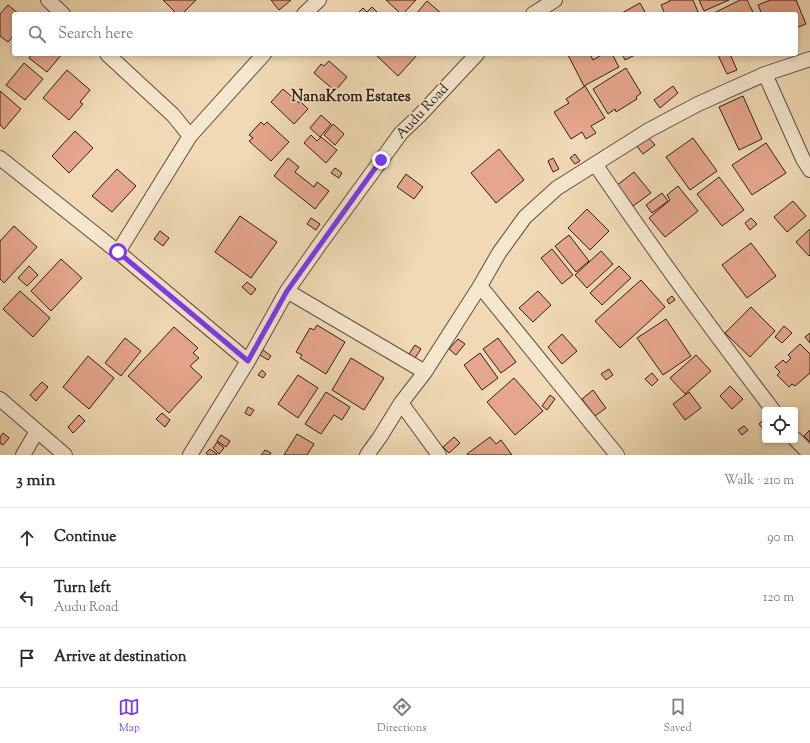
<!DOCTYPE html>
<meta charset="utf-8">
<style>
:root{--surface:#fff;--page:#f7f7f7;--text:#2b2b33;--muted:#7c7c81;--line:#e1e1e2;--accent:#7c3aed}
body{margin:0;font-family:"Sorts Mill Goudy",serif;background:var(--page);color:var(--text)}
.controls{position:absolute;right:12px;bottom:12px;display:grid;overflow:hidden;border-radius:4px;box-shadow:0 2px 6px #0003}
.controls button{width:36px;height:36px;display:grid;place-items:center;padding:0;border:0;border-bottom:1px solid var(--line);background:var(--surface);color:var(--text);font:20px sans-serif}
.stop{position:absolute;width:12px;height:12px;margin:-9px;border:3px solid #7c3aed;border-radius:50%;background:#fff}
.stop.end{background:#7c3aed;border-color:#fff;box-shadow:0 1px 4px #0008}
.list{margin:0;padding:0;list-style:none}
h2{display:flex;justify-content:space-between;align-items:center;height:52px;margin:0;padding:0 16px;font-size:17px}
h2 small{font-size:13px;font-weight:400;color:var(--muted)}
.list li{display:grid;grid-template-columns:26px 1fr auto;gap:12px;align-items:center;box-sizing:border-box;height:60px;padding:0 16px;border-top:1px solid var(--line)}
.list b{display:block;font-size:15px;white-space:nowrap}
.list p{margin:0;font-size:13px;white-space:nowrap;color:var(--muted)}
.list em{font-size:13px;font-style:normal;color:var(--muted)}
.icon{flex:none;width:22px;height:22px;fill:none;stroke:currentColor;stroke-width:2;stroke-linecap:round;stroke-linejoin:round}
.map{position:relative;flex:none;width:810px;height:455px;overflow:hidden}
.search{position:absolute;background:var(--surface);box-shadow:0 2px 6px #0003;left:12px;right:12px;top:12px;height:44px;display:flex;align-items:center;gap:10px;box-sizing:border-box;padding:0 14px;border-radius:4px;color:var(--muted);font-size:15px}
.sheet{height:232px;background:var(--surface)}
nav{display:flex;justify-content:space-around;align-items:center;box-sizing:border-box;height:56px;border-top:1px solid var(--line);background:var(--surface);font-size:11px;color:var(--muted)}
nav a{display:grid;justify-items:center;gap:2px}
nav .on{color:var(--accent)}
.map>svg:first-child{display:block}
.building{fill:#e6a68d;stroke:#2e2017}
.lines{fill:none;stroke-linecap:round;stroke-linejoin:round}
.street-casing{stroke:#5e4e3e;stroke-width:16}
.street{stroke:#f5e6ce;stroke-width:14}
.route{stroke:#7c3aed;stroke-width:5}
.labels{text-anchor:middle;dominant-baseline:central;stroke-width:3;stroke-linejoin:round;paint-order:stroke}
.street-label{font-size:14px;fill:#2e2017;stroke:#f5e6ce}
.neighbourhood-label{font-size:15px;font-weight:bold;fill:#2e2017;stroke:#f5e6ce}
</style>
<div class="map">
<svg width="810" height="455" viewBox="0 0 810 455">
<rect width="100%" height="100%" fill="#f0d9b4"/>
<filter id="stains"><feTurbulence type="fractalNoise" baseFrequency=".005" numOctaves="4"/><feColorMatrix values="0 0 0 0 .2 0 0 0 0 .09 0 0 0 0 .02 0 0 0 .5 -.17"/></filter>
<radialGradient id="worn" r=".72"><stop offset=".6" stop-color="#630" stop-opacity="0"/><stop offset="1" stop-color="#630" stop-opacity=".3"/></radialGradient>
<path class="building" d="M163 0H196L182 14H177Z
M271 0H291L279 10Z
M386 0H416L403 14H401Z
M669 0H693L699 14H665L661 5 670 1Z
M699 0H729L704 11Z
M740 0H747L754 14H712Z
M770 0H796L806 24 796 28V14H762L758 5Z
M427 1 442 14H416Z
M640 3 646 14H620Z
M8 5 19 14H14V35L8 42 0 36V14Z
M372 7 379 14H357L363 8 367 12Z
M32 54H62L47 72 29 58Z
M377 54H418L398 76 376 55Z
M570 54H590L593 60 603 54H612L619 67 584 86 568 55Z
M622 54H637L625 60Z
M721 54H730L737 70 727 74 718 55Z
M329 61 347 77 335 91 314 73 321 64 324 66Z
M24 63 43 79 25 100 6 85Z
M626 68 641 93 636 97 637 99 616 112 615 109 608 114 593 89Z
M67 70 90 90 80 102 83 104 69 120 43 98Z
M585 86 605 118 591 126 596 133 586 139 582 132 571 139 554 112 569 103 566 99Z
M673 86 678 93 660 108 654 100Z
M283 89 299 103 300 101 308 109 294 124 271 102Z
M0 91 21 109 4 129 0 125Z
M743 96 762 139 739 150 719 107Z
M321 115 331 124 320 137 310 128Z
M261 122 264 125 267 122 289 142 271 161 249 141 253 138 249 135Z
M333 124 344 134 335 145 324 135Z
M75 131 93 148 69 173 52 156Z
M311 135 317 141 321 137 337 150 326 163 304 143Z
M647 136 655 145 643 154 636 145Z
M693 138 717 171 690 190 666 157Z
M766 143 786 173 752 195 732 165Z
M499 149 524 180 496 203 471 173Z
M575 154 580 161 575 164 570 158Z
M288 158 299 167 295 172 314 187 317 182 329 191 315 209 274 176Z
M553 158 559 169 553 172 548 161Z
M335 168 342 173 339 178 331 173Z
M117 169 136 186 112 212 92 196Z
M634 172 651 193 633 206 616 186Z
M406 174 423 187 414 199 397 187Z
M719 177 744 210 722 226 697 194Z
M678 186 698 211 665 237 649 218 670 200 667 195Z
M662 193 668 201 652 213 646 205Z
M793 201 806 216 787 232 774 217Z
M587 209 609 231 590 250 568 228Z
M240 216 277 242 251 278 215 252Z
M311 218 320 224 316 230 307 224Z
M751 218 757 224 750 230 745 223Z
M14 226 37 247 4 283 0 279V241Z
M810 229V255L809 256 796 242Z
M160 231 169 238 163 246 154 239Z
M569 235 589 261 576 272 555 246Z
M751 243 776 276 747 298 722 265Z
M552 249 573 275 562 284 541 258Z
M601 251 613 264 587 288 575 275Z
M61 259 82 278 51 311 31 291Z
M29 266 38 275 27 286 18 278Z
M619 266 631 278 602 305 590 293Z
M641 280 665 307 620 348 595 321Z
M247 282 256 289 251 295 242 287Z
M20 291 50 318 33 337 3 309Z
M538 291 551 305 533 322 519 308Z
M672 296 675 300 669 304 667 300Z
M751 307 775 331 750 357 725 333Z
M666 319 691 356 663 375 637 338Z
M317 325 345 342 326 374 300 358 302 355 296 352 310 328 314 330Z
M784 326 792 333 782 343 775 337Z
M174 327 198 348 193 353 199 358 190 366 202 377 169 413 128 376Z
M810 333V343L805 337Z
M562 334 577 351 562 364 548 347Z
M125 338 141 351 121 376 105 363Z
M498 338 516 362 501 373 483 349Z
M458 339 465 344 456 355 449 349Z
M800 344 810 354V373L795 386 792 384 789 387 777 375 780 372 775 367 783 360 786 363 791 358 788 355Z
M415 345 421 349 415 358 409 354Z
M263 350 271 356 268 360 260 355Z
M480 353 498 378 482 390 464 365Z
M696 355 711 371 685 394 670 378Z
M88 356 114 378 89 409 63 387Z
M351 358 384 378 364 410 332 390Z
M609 369 613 375 606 380 601 374Z
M262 370 266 374 263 378 258 375Z
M652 373 658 380 652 386 645 379Z
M298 375 318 388 298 418 278 404Z
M514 378 543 411 515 435 487 402Z
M42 382 48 387 36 401 30 395Z
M730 386 743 399 732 409 720 396Z
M593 390 606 408 595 416 582 399Z
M326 392 350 407 342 420 334 415 321 434 305 424Z
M689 392 701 408 685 420 673 404Z
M550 395 555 399 547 410 542 406Z
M248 407 254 410 250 416 245 413Z
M162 413 170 420 165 427 156 419Z
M79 415 85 421 73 433 68 427Z
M764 419 765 421V428L764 430 759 424Z
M744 426 748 430 742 435 738 430Z
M810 430V442L804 436Z
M3 433 9 438 3 445 0 443V437Z
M297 434 314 444 307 455H284Z
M221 435 230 441 226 447 217 441Z
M454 437 460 443 449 453 443 447Z
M490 437 496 444 501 440 512 455H468L467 454Z
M217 442 224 448 219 454 213 448Z
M210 449 217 454 216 455H208L206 453Z
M265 450 271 453 270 455H261Z"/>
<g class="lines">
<g class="street-casing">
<path id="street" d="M48 0 63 14
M304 14 319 0
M533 14 555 0
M107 54 173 115 190 136
M765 74 803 159 810 170
M0 158 118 252 248 361
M595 164C652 248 711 329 773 410
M118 252 190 136 264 54
M480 286 617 455
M287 291 425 372
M0 399 65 455
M401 403 439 455
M795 439 810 454
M23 455 37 431
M190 455 248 361 287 291 320 244 401 133 420 115 477 54
M367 455 380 437 401 403 425 372 480 286 499 253 525 217 557 188 649 130 698 104 765 74 810 59"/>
</g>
<use href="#street" class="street"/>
</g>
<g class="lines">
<path class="route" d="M118 252 248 361 287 291 381 160"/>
</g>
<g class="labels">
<g class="street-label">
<text transform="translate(423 112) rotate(-47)">Audu Road</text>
</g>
<g class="neighbourhood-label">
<text x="351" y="97">NanaKrom Estates</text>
</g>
</g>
<rect width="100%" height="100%" filter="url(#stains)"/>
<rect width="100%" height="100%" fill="url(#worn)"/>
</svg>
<div class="controls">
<button><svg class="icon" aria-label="locate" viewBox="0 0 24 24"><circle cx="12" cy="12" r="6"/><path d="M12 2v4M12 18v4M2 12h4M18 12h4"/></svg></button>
</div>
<div class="stop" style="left:118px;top:252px"></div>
<div class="stop end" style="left:381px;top:160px"></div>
<div class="search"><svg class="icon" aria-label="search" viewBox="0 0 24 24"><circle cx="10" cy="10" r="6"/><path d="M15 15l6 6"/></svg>Search here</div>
</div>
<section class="sheet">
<h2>3 min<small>Walk · 210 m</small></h2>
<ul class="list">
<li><svg class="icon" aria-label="ahead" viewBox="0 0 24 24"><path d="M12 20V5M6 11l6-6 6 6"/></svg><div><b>Continue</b></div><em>90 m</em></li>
<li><svg class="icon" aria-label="left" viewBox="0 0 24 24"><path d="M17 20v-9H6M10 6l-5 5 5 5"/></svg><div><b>Turn left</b><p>Audu Road</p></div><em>120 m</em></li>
<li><svg class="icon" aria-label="arrive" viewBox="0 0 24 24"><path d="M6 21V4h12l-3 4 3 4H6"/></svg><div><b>Arrive at destination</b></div></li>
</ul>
</section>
<nav>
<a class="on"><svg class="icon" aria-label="map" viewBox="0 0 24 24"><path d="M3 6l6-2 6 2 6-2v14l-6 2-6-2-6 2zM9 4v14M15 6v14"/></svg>Map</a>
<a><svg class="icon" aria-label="directions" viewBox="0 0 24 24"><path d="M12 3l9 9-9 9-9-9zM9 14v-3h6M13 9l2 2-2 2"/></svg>Directions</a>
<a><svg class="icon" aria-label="saved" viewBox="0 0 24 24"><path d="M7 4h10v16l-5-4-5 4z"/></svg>Saved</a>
</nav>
